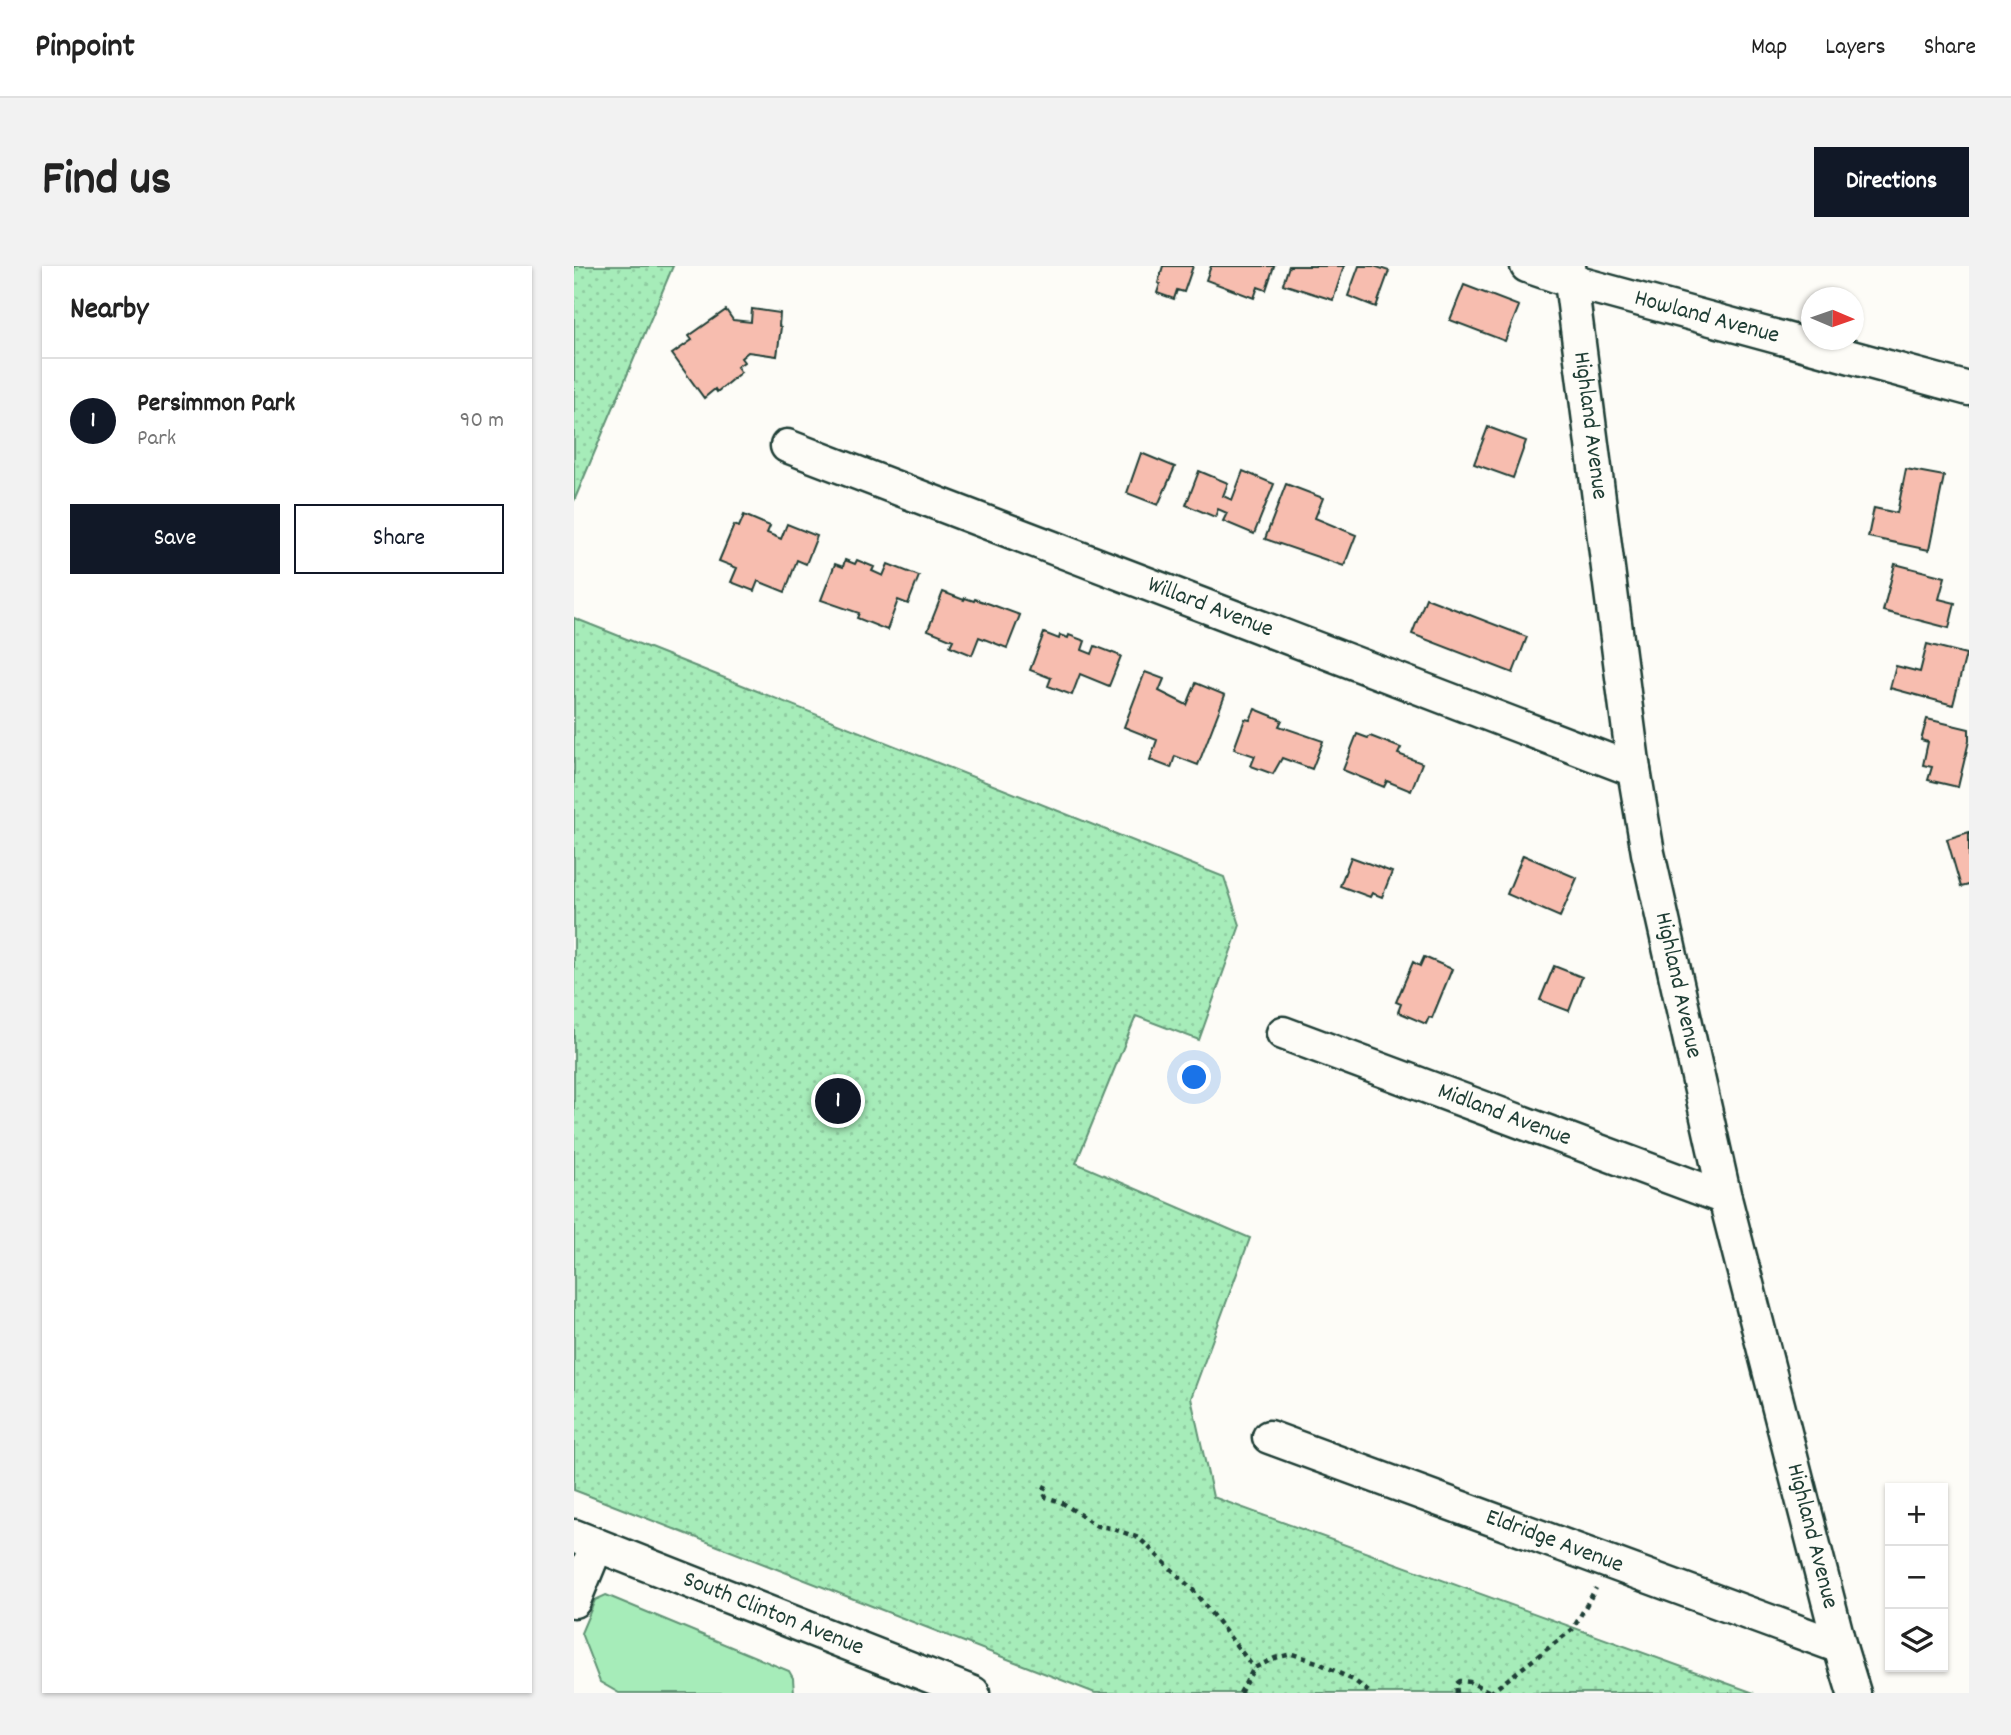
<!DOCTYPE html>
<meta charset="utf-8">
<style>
:root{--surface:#fff;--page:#f2f2f2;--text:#222;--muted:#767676;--line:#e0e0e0;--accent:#111827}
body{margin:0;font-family:Dekko,sans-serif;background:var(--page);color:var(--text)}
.controls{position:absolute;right:21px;bottom:21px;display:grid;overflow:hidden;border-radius:0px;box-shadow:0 2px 5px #0004}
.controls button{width:63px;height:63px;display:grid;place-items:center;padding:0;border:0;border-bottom:2px solid var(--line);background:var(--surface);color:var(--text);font:35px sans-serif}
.compass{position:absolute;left:1227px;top:21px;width:63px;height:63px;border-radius:50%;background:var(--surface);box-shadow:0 2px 5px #0004;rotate:92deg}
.you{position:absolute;left:621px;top:812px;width:24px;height:24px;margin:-18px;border:5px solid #fff;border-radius:50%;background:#1a73e8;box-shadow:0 0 0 10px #1a73e833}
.badge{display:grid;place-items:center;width:46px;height:46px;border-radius:50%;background:var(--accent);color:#fff;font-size:23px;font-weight:700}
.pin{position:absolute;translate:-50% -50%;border:4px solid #fff;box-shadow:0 2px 7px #0006}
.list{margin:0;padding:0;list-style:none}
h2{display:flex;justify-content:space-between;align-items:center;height:91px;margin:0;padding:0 28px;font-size:30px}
h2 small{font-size:23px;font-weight:400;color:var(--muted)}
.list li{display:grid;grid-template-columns:46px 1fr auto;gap:21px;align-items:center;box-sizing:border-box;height:126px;padding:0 28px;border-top:2px solid var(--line)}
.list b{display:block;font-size:26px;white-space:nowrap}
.list p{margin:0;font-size:23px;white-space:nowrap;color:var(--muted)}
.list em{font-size:23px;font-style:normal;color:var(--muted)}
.actions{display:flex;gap:14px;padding:21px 28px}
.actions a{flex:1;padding:16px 0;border:2px solid var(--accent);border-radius:0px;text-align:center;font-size:24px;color:var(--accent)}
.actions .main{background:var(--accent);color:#fff}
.icon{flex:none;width:38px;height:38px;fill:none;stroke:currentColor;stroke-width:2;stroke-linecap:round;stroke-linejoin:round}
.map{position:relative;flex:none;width:1395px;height:1427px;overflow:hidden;border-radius:0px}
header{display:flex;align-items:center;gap:42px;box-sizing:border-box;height:98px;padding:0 35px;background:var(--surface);border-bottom:2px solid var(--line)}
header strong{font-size:33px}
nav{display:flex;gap:38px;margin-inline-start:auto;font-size:24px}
.intro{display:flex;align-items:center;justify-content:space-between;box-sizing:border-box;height:168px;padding:0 42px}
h1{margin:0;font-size:49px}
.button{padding:18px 32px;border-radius:0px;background:var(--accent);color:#fff;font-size:24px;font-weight:700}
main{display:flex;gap:42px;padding:0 42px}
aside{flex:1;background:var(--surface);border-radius:0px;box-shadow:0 2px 5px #0004}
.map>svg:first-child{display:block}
.green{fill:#a6ecb9;stroke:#629476;stroke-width:2}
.park{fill:url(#park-dots);stroke:#629476;stroke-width:2}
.building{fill:#f7bdaf;stroke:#1f3d34;stroke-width:2}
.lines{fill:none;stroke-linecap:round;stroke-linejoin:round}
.minor-casing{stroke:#1f3d34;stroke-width:37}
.path{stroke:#1f3d34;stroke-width:4.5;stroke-dasharray:5 5;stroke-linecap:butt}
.minor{stroke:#fdfcf7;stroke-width:32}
.labels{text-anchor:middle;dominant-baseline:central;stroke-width:7;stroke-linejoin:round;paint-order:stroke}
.street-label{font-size:24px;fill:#1f3d34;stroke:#fdfcf7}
</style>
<header>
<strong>Pinpoint</strong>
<nav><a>Map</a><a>Layers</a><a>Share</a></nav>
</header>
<div class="intro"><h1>Find us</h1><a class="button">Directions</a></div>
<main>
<aside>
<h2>Nearby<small></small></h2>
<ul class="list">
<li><span class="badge">1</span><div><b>Persimmon Park</b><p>Park</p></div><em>90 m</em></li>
</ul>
<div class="actions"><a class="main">Save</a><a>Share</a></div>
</aside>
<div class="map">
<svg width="1395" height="1427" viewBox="0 0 1395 1427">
<defs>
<pattern id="park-dots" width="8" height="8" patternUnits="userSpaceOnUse" patternTransform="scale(1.75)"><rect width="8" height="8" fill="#a6ecb9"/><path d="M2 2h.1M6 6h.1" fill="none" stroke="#8ecba0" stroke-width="1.8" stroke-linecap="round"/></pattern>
</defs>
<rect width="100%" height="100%" fill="#fdfcf7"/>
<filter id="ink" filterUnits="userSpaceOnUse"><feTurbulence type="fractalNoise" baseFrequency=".0143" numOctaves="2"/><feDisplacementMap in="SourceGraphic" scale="14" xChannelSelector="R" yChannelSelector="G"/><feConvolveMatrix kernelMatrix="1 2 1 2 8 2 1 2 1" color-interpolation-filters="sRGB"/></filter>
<g filter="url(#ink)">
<path class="green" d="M32 1329 215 1405 219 1412 220 1427H45L26 1416 7 1367 21 1334Z"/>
<path class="park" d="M0 0H99L0 235Z
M0 352 650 611 666 659 625 774 562 750 502 897 676 972 617 1132 639 1231 1180 1427H521L0 1224Z"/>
<path class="building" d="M589 0H619L610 26 603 24 600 33 583 27 586 18 584 17Z
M637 0H700L692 24 684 21 680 32 632 14Z
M715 0H770L759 34 709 18Z
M785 0H800L815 5 802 41 774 30Z
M890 19 945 40 931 75 876 54Z
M178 43 206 47 205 60 207 61 203 90 174 86 167 92 170 96 163 101 167 106 143 126 141 123 130 132 98 88 118 74 115 70 152 44 159 54 177 56Z
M914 161 952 175 939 212 900 198Z
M567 187 601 201 584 239 553 227Z
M1332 203 1370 210 1355 284 1294 271 1300 242 1323 247Z
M625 205 654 217 649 230 658 234 669 205 700 218 680 268 649 255 653 247 644 243 641 251 612 239Z
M712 218 749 232 741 252 782 269 770 300 691 273Z
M170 249 196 260 193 267 207 273 213 258 243 270 232 298 223 294 211 326 184 315 180 325 157 316 163 302 145 295 160 259 165 261Z
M271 294 281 298 283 294 300 301 298 305 309 310 314 298 345 310 334 338 324 334 313 364 283 352 285 347 247 334 261 298 269 301Z
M1321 298 1371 311 1365 333 1381 337 1375 362 1309 345Z
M369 326 390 334 391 332 400 335 401 333 416 338 446 349 433 382 405 371 398 389 376 380 379 374 354 364Z
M852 332 953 371 939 407 838 368Z
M470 367 485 373 486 369 494 372 495 369 511 375 508 384 518 388 521 380 547 390 535 420 506 408 498 429 474 420 477 412 456 404Z
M1353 378 1392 388 1379 439 1316 422 1322 400 1346 406Z
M571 406 590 413 585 425 613 439 622 417 651 429 624 499 601 490 597 502 576 494 583 474 550 461Z
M681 443 708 454 705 460 749 475 738 503 708 492 699 508 677 500 681 490 660 483 671 453 676 454Z
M1353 453 1395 463V475L1384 521 1354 514 1358 501 1349 499 1354 476 1347 474Z
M783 468 794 472 796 470 827 482 824 488 848 497 837 525 813 515 810 521 769 504Z
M1395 566V619L1387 621 1373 573Z
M949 589 1003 612 986 651 933 628Z
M777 591 818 606 808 631 798 627 796 631 766 620Z
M850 691 878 703 858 752 855 751 852 758 824 746 827 738 822 736 839 696 846 700Z
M980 700 1008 711 995 745 966 734Z"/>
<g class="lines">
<g class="minor-casing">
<g id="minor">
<path id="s1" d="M953 0 997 15 1395 123"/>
<path id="s2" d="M995 0 1060 504 1074 587 1151 932 1266 1381 1280 1427"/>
<path id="s3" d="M213 180 1060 504"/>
<path id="s4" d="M709 767 1151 932"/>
<path id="s5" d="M695 1171 1266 1381"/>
<path id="s6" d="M0 1270 399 1427"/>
<path d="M0 1335 23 1279"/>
</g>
</g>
<path class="path" d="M472 1219 469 1225 472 1231 487 1236 523 1260 537 1262 565 1272 619 1324 680 1402
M666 1427 680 1402 701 1392 718 1388 743 1396 781 1415 796 1427
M883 1427 882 1418 886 1415 896 1416 916 1426
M916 1427 999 1363 1022 1322"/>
<use href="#minor" class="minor"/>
</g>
</g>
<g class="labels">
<g class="street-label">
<text stroke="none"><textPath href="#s1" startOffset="187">Howland Avenue</textPath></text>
<text stroke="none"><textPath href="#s2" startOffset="161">Highland Avenue</textPath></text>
<text stroke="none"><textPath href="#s3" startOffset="453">Willard Avenue</textPath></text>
<text stroke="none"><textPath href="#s2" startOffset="728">Highland Avenue</textPath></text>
<text stroke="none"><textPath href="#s4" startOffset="236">Midland Avenue</textPath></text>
<text stroke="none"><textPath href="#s2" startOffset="1295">Highland Avenue</textPath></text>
<text stroke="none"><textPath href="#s5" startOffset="304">Eldridge Avenue</textPath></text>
<text stroke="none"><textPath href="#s6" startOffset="214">South Clinton Avenue</textPath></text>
</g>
</g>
</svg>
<div class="controls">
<button>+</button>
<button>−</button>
<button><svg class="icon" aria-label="layers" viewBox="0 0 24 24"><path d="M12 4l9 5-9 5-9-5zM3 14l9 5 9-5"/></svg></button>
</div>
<svg class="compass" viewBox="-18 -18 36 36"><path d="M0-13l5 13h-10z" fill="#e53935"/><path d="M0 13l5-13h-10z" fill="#767676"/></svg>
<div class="you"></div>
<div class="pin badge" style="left:264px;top:835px">1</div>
</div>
</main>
